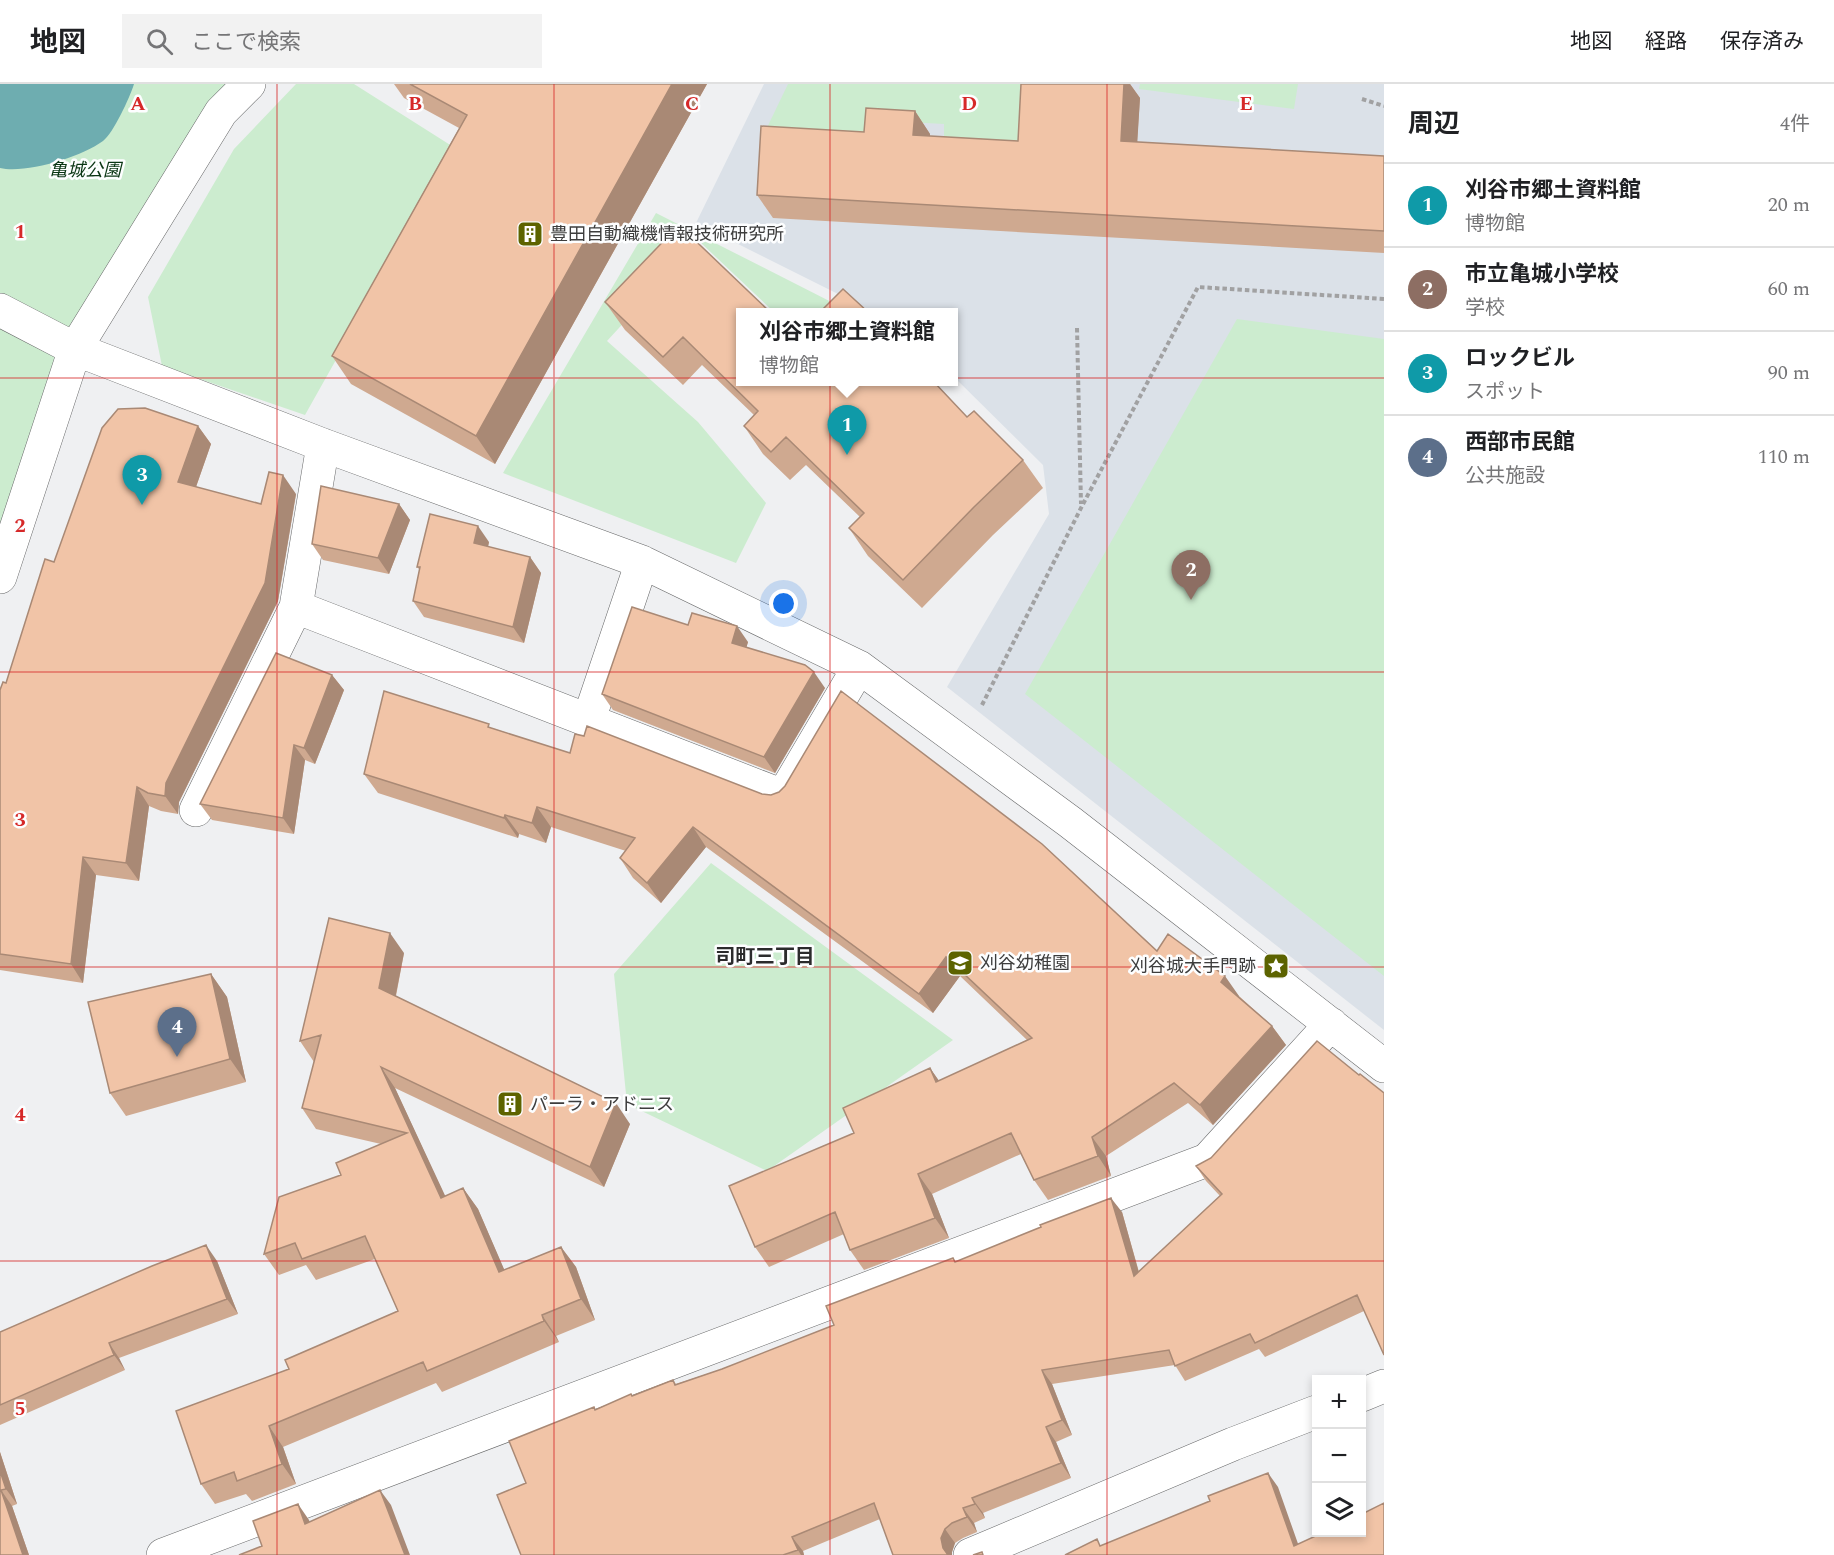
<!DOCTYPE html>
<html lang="ja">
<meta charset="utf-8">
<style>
:root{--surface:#fff;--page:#f2f2f2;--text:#202124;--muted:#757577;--line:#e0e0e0;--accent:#ea580c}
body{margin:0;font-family:Spectral,"Noto Sans JP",serif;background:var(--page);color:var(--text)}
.controls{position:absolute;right:18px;bottom:18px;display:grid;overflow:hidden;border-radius:0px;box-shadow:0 3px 9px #0003}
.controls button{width:54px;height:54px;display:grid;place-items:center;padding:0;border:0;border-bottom:2px solid var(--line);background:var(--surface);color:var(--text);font:30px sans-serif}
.you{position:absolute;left:784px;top:520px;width:21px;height:21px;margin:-15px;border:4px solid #fff;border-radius:50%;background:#1a73e8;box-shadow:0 0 0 9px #1a73e833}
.badge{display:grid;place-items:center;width:39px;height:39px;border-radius:50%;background:var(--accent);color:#fff;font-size:20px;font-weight:700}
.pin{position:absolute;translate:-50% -50px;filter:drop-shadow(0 2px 3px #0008)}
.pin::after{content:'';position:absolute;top:32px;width:21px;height:18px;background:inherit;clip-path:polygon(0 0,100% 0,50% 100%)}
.popup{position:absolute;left:736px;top:224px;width:222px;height:78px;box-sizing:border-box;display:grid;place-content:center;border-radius:0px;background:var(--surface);filter:drop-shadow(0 2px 4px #0005);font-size:20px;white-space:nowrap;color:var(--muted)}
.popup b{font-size:22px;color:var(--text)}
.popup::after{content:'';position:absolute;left:50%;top:100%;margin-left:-12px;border:12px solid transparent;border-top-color:var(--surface)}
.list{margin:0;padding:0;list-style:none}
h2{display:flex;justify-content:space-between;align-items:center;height:78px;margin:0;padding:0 24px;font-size:26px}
h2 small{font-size:20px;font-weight:400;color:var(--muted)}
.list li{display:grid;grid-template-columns:39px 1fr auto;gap:18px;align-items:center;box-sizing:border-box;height:84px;padding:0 24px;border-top:2px solid var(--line)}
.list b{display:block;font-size:22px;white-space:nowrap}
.list p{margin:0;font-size:20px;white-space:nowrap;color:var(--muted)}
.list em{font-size:20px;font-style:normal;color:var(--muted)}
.icon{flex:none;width:33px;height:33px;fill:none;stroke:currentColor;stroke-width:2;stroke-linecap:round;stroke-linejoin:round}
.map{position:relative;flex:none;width:1384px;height:1471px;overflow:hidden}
header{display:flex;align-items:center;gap:36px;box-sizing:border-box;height:84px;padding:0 30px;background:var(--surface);border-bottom:2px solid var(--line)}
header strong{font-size:28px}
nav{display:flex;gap:33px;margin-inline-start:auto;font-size:21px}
.search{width:420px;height:54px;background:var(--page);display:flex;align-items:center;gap:15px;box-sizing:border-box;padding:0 21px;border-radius:0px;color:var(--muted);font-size:22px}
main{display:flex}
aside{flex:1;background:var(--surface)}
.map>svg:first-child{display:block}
.built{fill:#dbe1e8}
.green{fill:#cceccf}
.water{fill:#6eadb0}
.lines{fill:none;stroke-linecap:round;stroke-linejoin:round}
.minor-casing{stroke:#676869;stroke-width:34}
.path{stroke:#a1a1a2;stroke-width:4;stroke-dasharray:4.5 3;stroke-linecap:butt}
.minor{stroke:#fff;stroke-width:33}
.wall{fill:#cfa990}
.shaded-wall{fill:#a98975}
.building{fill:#f1c4a7;stroke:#a98975;stroke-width:1.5}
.grid{fill:none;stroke:#d62828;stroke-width:1.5;stroke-opacity:0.55}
.labels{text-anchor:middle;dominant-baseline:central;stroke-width:5;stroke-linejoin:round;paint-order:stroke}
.park-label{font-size:18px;font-style:italic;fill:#0a3614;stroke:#fdfeff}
.poi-label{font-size:18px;fill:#3d3d3d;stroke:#fdfeff;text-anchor:start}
.neighbourhood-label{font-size:20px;font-weight:bold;fill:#2b2b2c;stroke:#fdfeff}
.grid-label{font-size:20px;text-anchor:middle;font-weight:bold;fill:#d62828;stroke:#fdfeff;stroke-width:5;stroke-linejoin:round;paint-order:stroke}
</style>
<header>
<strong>地図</strong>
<div class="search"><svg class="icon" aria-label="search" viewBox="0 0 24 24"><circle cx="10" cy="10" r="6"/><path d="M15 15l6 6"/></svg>ここで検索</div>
<nav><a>地図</a><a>経路</a><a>保存済み</a></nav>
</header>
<main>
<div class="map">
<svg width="1384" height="1471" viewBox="0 0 1384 1471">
<rect width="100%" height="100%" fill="#eff0f2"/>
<path class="built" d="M764 0H1384V946L947 603 1049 430 1043 381 954 293V228H874L696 139Z"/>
<path class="green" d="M0 0H249L75 265 0 493Z
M296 0H354L455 64 305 331 162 282 148 213 234 65Z
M788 0H1027L1023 66 944 63V40L869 36 868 58 762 54Z
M1140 0H1298L1294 25 1139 5Z
M656 129 851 228H774L699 157 607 257 698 338 766 419 736 479 503 389Z
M1237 235 1384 255V892L1025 610Z
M711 779 953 956 767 1087 627 1020 614 890Z"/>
<path class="water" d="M0 0H134C130 13 113 50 103 57 81 73 26 90 0 84Z"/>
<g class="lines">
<g class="minor-casing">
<path id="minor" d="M0 226 75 265 323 361 642 478 859 583 1070 738 1384 982
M323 361 296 523 783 712 859 583
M0 493 75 265 221 28 249 0
M588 638 642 478
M196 726 296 523
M1362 1311 1384 1302
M163 1471 1207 1076 1331 940
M970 1471 1233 1360 1316 1328"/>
</g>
<path class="path" d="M1362 15 1384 22
M1077 244 1081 420
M982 621 1082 422 1198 203 1384 215"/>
<use href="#minor" class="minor"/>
</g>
<path class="wall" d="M394 0H707L495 380 351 300 332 272 459 44 404 14Z
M1021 0H1130L1140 14 1137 58 1384 72V169L773 134 757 111 864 48 915 27 930 50V52L1018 57Z
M605 218 741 228 967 333 1023 376 1043 404 993 451 922 524 868 472 849 444 860 433 806 381 790 396 763 370 744 342 754 331 702 281 683 301 625 246Z
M198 342 211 360 196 403 261 420 296 410 278 517 179 718 178 730 161 727 149 722 139 797 96 791 83 899 0 886V606L6 599 54 478Z
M399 420 410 436 389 490 323 476 312 460Z
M489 458 488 463 530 473 541 489 524 559 424 533 413 517 420 486 417 483Z
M688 541 748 558 746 564 825 604 775 689 613 626 602 610Z
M332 591 344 606 315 680 305 676 294 750 212 736 200 720Z
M492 644 1157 867 1239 912 1272 942 1286 961 1213 1041 1188 1019 1106 1072 1111 1092 1048 1116 1034 1096 1021 1070 932 1110 949 1154 864 1186 850 1166 844 1150 769 1183 755 1163 854 1049 930 984 939 997 1027 956 960 892 933 929 706 763 661 819 633 794 620 774 626 767 551 743 546 759 519 750 518 754 378 709 364 690Z
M404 869 396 912 630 1040 604 1103 395 1004 445 1113 463 1104 478 1125 504 1186 561 1163 576 1183 595 1236 556 1252 559 1258 442 1308 436 1299 283 1363 296 1400 252 1417 246 1410 215 1420 201 1400 289 1285 398 1227 375 1175 316 1196 306 1181 279 1191 264 1170 341 1091 381 1060 316 1045 302 1024 314 978 300 957Z
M211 890 227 913 246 998 126 1032 110 1009Z
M1317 957 1364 1227 1265 1273 1259 1265 1185 1297 1175 1281 1052 1300 1072 1351 1056 1358 1071 1394 983 1429 985 1434 974 1439 977 1448 963 1454 955 1459 952 1468V1471H893L880 1435 803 1467 804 1471H521L526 1399 594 1323 596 1326 673 1296 676 1300 722 1285 834 1241 953 1174 956 1178 1122 1128 1139 1188 1220 1112 1206 1097 1196 1082 1211 1074Z
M217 1177 238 1230 119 1274 125 1286 0 1341V1248Z
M0 1368 17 1420 12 1422 29 1471H0Z"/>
<path class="shaded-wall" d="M672 0H707L495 380 476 352Z
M1124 0H1130L1140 14 1136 79 1121 57Z
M915 27 930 50 929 73 913 51Z
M198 342 211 360 191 417 178 398Z
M283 391 296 410 278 517 179 718 178 730 165 712 166 699Z
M399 420 410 436 389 490 378 474Z
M478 442 489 458 485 475 474 459Z
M530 473 541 489 524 559 513 543Z
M737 542 748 558 743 575 732 559Z
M814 588 825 604 775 689 764 673Z
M332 591 344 606 315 680 304 664Z
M294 661 305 676 294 750 283 734Z
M137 703 149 722 139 797 126 779Z
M537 723 551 743 546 759 532 739Z
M505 731 519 750 518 754 504 734Z
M693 743 706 763 661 819 647 799Z
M83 773 96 791 83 899 71 880Z
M390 849 404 869 393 925 379 904Z
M946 873 960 892 933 929 919 910Z
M211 890 227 913 246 998 230 975Z
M1225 892 1239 912 1235 918 1221 898Z
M1272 942 1286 961 1213 1041 1200 1021Z
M381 983 395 1004 456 1135 441 1114Z
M930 984 944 1004 936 998Z
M616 1019 630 1040 604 1103 590 1083Z
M1092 1053 1106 1072 1111 1092 1098 1072Z
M918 1090 932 1110 949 1154 935 1134Z
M463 1104 478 1125 514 1208 499 1188Z
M1111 1114 1122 1128 1144 1207 1134 1192Z
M206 1161 217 1177 238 1230 227 1215Z
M561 1163 576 1183 595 1236 581 1215Z
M542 1231 556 1252 559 1258 544 1237Z
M109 1259 119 1274 125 1286 114 1271Z
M1042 1286 1052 1300 1072 1351 1062 1336Z
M269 1342 283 1363 296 1400 282 1380Z
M1046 1343 1056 1358 1071 1394 1061 1379Z
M0 1368 17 1420 6 1405 0 1387Z
M1268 1389 1278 1403 1302 1471 1294 1462Z
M1 1406 12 1422 29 1471H23Z
M380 1406 391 1421 410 1471H405Z
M972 1414 983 1429 985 1434 975 1420Z
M298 1420 309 1436 316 1456 305 1440Z
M963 1424 974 1439 977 1448 967 1433Z
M945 1445 955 1459 952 1468V1471H948L943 1464 941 1454Z
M792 1453 803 1467 804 1471H801L798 1466Z"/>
<path class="building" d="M410 0H672L476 352 332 272 467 31Z
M1021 0H1124L1121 57 1384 72V147L757 111 761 42 864 48 866 24 915 27 913 51 1018 57Z
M679 141 770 228H741V297H933L967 333 974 327 1023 376 974 423 903 496 849 444 864 429 786 353 771 368 744 342 758 327 683 253 663 273 605 218Z
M843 205 868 228H820Z
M145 324 198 342 178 398 261 420 269 388 283 391 265 499 166 699 165 712 148 709 137 703 126 779 83 773 71 880 0 870V606L3 598 6 599 45 475 54 478 102 344 118 325Z
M321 402 399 420 378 474 312 460Z
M430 430 478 442 474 459 530 473 513 543 413 517 420 483H417Z
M632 523 688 541 692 529 737 542 732 559 805 581 814 588 764 673 602 610Z
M276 569 332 591 304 664 294 661 283 734 200 720Z
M384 607 489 640 488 643 570 669 575 650 584 652 587 642 762 710 771 711 779 708 785 702 841 607 1042 760 1157 867 1168 850 1225 892 1221 898 1272 942 1200 1021 1174 999 1092 1053 1098 1072 1034 1096 1011 1049 918 1090 935 1134 850 1166 835 1128 755 1163 729 1102 854 1049 843 1024 930 984 936 998 1032 954 946 873 919 910 693 743 647 799 620 774 635 754 537 723 532 739 505 731 504 734 364 690Z
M329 834 390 849 379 904 616 1019 590 1083 381 983 441 1114 463 1104 499 1188 561 1163 581 1215 542 1231 544 1237 427 1287 423 1278 269 1342 282 1380 237 1397 234 1388 201 1400 176 1327 289 1285 285 1276 398 1227 365 1152 302 1175 295 1159 264 1170 279 1113 341 1091 336 1079 407 1049 302 1024 321 951 300 957Z
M211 890 230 975 110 1009 88 918Z
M1317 957 1359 991 1360 990 1384 1009V1271L1357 1211 1255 1259 1250 1250 1175 1282 1169 1266 1042 1286 1062 1336 1046 1343 1061 1379 972 1414 975 1420 963 1424 967 1433 952 1439 945 1445 941 1454 943 1464 948 1471H893L874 1419 792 1453 798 1466 783 1471H521L497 1411 526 1399 509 1357 594 1323 595 1326 631 1310 632 1312 673 1296 675 1301 722 1285 834 1241 826 1222 953 1174 955 1178 1041 1143 1040 1141 1111 1114 1134 1192 1222 1110 1196 1082 1211 1074Z
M206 1161 227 1215 109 1259 114 1271 0 1321V1248L152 1182Z
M0 1387 6 1405 1 1406 23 1471H0Z
M1268 1389 1294 1462 1322 1449H1362V1430L1384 1419V1471H1065L1097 1455 1100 1462 1210 1417 1208 1412Z
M380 1406 405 1471H239L262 1462 253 1437 298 1420 305 1440Z
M982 1468 983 1471H973Z"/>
<path class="grid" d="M277 0V1471M554 0V1471M830 0V1471M1107 0V1471M0 294H1384M0 588H1384M0 883H1384M0 1177H1384"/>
<defs>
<g id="building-square" transform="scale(1.35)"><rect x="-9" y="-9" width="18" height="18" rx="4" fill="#5c6300" stroke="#fdfeff"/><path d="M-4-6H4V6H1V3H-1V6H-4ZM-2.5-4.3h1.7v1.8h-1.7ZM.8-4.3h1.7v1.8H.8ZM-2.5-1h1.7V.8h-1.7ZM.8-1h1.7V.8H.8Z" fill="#fff"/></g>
<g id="school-square" transform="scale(1.35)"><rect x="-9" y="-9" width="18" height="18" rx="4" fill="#5c6300" stroke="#fdfeff"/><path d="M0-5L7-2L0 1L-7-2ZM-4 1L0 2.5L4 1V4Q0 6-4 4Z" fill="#fff"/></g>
<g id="sight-square" transform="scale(1.35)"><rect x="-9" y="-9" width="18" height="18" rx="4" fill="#5c6300" stroke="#fdfeff"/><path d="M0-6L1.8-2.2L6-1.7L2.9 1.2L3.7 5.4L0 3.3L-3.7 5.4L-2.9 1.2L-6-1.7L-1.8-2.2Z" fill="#fff"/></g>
</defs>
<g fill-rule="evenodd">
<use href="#building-square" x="530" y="150"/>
<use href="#school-square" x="960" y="879"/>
<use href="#sight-square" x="1276" y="882"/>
<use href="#building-square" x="510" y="1020"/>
</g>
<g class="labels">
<g class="park-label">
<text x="85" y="86">亀城公園</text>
</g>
<g class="poi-label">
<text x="550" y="150">豊田自動織機情報技術研究所</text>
<text x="980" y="879">刈谷幼稚園</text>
<text x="1256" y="882" text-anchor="end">刈谷城大手門跡</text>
<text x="530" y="1020">パーラ・アドニス</text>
</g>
<g class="neighbourhood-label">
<text x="765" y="873">司町三丁目</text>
</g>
</g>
<g class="grid-label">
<text x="138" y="26">A</text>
<text x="415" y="26">B</text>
<text x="692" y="26">C</text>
<text x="969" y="26">D</text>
<text x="1246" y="26">E</text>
<text x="20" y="154">1</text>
<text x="20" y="448">2</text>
<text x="20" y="742">3</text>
<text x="20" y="1037">4</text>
<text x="20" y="1331">5</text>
</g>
</svg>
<div class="controls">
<button>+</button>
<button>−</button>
<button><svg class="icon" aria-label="layers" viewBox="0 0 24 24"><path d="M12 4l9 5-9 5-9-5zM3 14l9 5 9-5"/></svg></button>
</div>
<div class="you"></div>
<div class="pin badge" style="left:847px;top:371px;background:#0f9aa8">1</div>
<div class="popup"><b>刈谷市郷土資料館</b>博物館</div>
<div class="pin badge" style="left:1191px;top:516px;background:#8d6e63">2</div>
<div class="pin badge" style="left:142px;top:421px;background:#0f9aa8">3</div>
<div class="pin badge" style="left:177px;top:973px;background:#5c6f8a">4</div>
</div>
<aside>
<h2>周辺<small>4件</small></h2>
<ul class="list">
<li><span class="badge" style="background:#0f9aa8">1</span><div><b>刈谷市郷土資料館</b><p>博物館</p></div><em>20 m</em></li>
<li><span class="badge" style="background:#8d6e63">2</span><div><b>市立亀城小学校</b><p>学校</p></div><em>60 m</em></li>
<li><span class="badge" style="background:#0f9aa8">3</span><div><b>ロックビル</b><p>スポット</p></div><em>90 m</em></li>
<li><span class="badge" style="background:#5c6f8a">4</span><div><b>西部市民館</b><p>公共施設</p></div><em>110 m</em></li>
</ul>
</aside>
</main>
